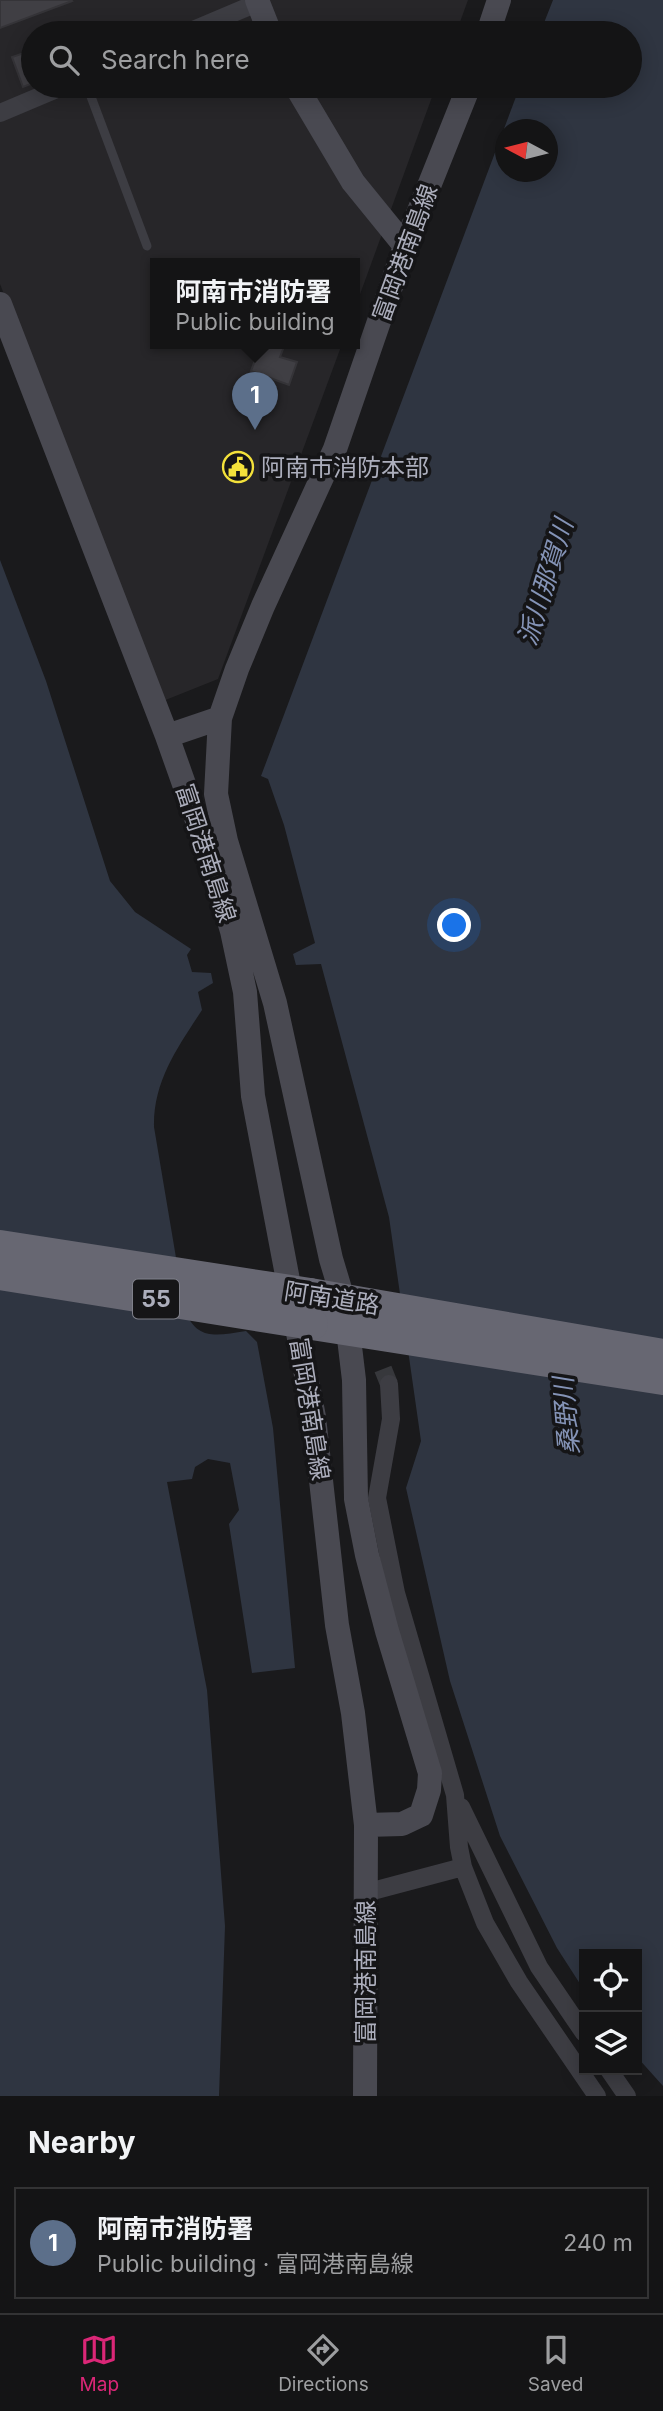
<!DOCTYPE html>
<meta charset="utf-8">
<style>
:root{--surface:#141415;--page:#212122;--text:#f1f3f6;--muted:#9d9ea0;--line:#333334;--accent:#db2777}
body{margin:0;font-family:Inter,"Noto Sans JP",sans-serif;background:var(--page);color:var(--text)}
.controls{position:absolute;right:21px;bottom:21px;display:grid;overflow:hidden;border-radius:0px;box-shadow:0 4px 18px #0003}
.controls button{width:63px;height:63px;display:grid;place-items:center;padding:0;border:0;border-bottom:2px solid var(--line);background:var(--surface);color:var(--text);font:35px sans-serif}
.compass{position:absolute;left:495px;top:119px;width:63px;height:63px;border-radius:50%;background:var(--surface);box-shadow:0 4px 18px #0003;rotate:277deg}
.you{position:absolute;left:455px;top:926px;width:24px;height:24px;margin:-18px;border:5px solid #fff;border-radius:50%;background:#1a73e8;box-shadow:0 0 0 10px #1a73e833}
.badge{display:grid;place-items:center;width:46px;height:46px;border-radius:50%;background:var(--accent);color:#fff;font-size:23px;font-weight:700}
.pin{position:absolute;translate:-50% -58px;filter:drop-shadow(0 2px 4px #0008)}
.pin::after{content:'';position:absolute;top:37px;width:24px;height:21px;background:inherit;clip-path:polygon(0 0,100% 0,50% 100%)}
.popup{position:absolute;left:150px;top:258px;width:210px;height:91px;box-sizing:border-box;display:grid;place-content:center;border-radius:0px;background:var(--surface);filter:drop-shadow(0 2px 5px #0005);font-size:23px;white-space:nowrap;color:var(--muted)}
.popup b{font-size:26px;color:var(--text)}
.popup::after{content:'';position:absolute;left:50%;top:100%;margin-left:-14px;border:14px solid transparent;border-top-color:var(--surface)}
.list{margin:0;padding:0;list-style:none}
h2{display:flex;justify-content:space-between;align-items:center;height:91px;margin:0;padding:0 28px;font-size:30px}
h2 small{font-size:23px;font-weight:400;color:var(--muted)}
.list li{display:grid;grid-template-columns:46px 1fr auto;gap:21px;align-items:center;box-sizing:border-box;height:112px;margin:0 14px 14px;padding:0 14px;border:2px solid var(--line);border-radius:0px}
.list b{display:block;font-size:26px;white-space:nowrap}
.list p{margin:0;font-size:23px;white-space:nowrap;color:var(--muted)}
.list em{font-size:23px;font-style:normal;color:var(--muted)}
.icon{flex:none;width:38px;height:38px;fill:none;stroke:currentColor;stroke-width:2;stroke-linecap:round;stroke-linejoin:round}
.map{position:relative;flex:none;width:663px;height:2096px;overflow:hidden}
.search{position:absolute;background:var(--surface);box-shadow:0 4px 18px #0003;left:21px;right:21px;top:21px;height:77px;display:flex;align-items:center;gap:18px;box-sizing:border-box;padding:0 24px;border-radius:38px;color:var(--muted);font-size:26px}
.sheet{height:217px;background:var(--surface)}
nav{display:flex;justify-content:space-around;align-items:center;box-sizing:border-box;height:98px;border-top:2px solid var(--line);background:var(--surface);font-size:19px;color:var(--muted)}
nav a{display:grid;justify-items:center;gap:4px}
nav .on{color:var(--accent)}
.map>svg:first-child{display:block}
.built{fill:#272629}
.water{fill:#2f3541;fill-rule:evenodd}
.building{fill:#403f44;stroke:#353438;stroke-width:2}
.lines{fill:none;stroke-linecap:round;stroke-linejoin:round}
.street-tunnel{stroke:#37383c;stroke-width:18;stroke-dasharray:18 9;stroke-linecap:butt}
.lane{stroke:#3d3d43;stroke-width:9}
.street{stroke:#3d3d43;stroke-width:18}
.secondary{stroke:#494951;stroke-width:24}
.highway{stroke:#676772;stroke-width:32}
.highway-bridge{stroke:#676772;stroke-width:32}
.labels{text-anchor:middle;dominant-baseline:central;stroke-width:7;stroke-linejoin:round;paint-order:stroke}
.shield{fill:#151517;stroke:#7f808a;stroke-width:2}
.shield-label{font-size:23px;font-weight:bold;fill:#acaebc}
.street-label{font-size:24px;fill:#acaebc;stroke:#151517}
.poi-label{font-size:24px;fill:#acaebc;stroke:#151517;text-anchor:start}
.water-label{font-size:26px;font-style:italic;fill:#8493b6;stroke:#151517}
</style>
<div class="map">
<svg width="663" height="2096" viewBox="0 0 663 2096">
<rect width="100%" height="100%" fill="#1a1a1c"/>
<path class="built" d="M0 0H468L456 33H33V86H436L355 308V264H155V344H342L218 679 163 701 0 284Z"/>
<path class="water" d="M553 0H663V2086L637 2057V1954H584V1990L557 1948 500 1836 450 1681 406 1488 421 1441 389 1217 321 964 296 965 293 954 315 943 284 825 268 779 261 776 520 86H630V33H540ZM505 130H548V172H505Z
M0 560 46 681 110 881 135 912 191 949 187 955 192 972 211 973 213 983 198 992 202 1010C178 1047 153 1081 154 1127L185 1311C198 1342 218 1335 246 1331L257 1342 273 1428 295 1668 252 1673 229 1524 239 1510 230 1463 208 1459 195 1467 192 1479 167 1482 207 1690 225 1926 219 2096H0Z"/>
<path class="building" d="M0 0H71L72 1 0 28Z
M33 50V83L23 87 12 57Z
M261 344H285L280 357 297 362 289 385 251 371Z"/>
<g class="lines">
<path class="street-tunnel" d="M383 1369 389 1384"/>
<path class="lane" d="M87 86 147 246"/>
<path class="street" d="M186 33 257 3
M0 113 64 86
M389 1384 391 1419 377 1498 396 1593 455 1795 459 1847 463 1867 485 1923 519 1982 597 2096
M461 1807 539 1967 584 2033
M365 1893 463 1867
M609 2070 627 2096"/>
<path class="secondary" d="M257 0 270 33
M488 33 499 0
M296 86 353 182 405 246
M0 304 167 736 212 863 232 931 245 992 253 1096 314 1417 337 1625 353 1713 366 1825 365 2096
M167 736 220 718
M343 1299 331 1259 275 1003 226 841 216 794 220 718 237 669 263 606 335 449 405 246 469 86
M348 1330 354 1380 356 1499 367 1555 387 1631 430 1773 429 1790 421 1815 402 1824 366 1825"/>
<path class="highway" d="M310 1294 663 1355
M312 1324 663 1379"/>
<path class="highway-bridge" d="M0 1246 310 1294
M0 1274 312 1324"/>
</g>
<defs>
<g id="civic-ring" transform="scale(1.575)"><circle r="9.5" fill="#151517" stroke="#f3e13b" stroke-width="1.5"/><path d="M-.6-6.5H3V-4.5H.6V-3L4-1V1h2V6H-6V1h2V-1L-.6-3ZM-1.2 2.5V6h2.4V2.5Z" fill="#f3e13b"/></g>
</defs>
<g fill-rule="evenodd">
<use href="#civic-ring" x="238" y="467"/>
</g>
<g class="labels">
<rect class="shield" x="133" y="1279.5" width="46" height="39" rx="5"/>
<g class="shield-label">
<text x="156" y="1299">55</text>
</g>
<g class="street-label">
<text transform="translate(405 253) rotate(-70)">富岡港南島線</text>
<text transform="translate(206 853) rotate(72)">富岡港南島線</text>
<text transform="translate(332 1298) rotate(9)">阿南道路</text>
<text transform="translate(310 1409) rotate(81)">富岡港南島線</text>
<text transform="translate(365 1972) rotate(-90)">富岡港南島線</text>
</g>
<g class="poi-label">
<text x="261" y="467">阿南市消防本部</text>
</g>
<g class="water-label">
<text transform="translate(545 582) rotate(-73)">派川那賀川</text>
<text transform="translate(566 1416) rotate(-95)">桑野川</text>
</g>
</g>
</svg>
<div class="controls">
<button><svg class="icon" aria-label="locate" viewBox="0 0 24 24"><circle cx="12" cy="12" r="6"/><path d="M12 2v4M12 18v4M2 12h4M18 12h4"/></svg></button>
<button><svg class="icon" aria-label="layers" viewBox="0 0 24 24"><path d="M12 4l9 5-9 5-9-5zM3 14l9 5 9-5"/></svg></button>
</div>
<svg class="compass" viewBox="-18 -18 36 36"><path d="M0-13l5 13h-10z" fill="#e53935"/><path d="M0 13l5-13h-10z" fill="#9d9ea0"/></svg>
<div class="you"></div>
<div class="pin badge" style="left:255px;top:430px;background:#5c6f8a">1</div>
<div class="popup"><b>阿南市消防署</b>Public building</div>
<div class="search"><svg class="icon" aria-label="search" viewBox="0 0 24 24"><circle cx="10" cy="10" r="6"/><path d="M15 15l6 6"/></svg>Search here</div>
</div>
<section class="sheet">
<h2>Nearby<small></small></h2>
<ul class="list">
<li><span class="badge" style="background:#5c6f8a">1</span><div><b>阿南市消防署</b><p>Public building · 富岡港南島線</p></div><em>240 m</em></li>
</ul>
</section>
<nav>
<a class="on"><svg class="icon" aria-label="map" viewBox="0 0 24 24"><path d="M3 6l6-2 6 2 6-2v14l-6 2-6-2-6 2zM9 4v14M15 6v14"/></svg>Map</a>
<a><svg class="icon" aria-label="directions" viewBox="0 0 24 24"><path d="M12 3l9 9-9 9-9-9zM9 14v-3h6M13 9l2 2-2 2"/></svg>Directions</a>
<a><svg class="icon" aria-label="saved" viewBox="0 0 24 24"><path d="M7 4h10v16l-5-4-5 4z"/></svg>Saved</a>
</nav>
